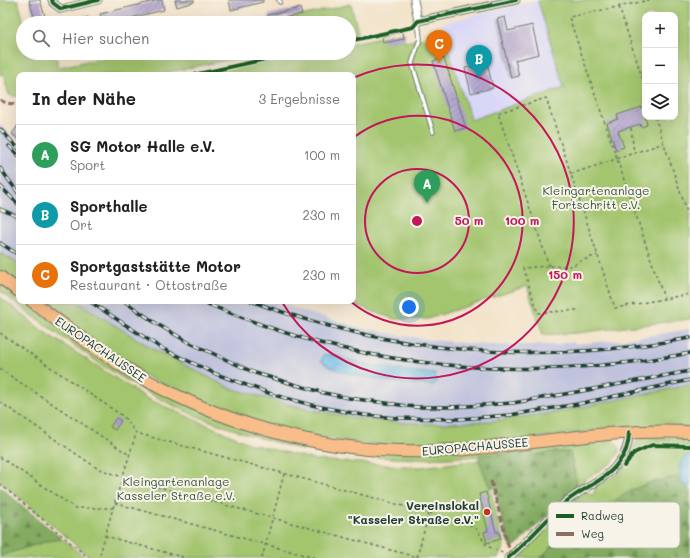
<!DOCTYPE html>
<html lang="de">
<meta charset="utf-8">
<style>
:root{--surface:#fff;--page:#f6f6f6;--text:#202124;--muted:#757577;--line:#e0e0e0;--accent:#7c3aed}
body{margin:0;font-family:Mali,sans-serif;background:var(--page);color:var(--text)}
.controls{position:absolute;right:12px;top:12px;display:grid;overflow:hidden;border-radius:8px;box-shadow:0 4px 16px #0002}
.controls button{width:36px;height:36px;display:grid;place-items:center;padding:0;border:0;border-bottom:1px solid var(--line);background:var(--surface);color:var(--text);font:20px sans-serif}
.you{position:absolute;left:409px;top:307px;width:14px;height:14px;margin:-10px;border:3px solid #fff;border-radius:50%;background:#1a73e8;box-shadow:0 0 0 6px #1a73e833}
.badge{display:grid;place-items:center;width:26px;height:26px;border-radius:50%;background:var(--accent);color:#fff;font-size:13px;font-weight:700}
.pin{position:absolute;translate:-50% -33px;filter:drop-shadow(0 1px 2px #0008)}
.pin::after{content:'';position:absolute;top:21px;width:14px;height:12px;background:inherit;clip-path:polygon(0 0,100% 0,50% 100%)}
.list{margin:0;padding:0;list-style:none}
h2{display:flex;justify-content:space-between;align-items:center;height:52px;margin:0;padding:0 16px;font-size:17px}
h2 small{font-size:13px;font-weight:400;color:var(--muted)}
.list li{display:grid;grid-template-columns:26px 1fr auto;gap:12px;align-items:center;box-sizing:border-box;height:60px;padding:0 16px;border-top:1px solid var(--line)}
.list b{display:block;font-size:15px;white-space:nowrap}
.list p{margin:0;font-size:13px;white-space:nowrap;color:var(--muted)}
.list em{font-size:13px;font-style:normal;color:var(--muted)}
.icon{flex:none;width:22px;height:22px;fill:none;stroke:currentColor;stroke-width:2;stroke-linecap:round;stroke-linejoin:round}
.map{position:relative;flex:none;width:690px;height:558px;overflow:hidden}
.search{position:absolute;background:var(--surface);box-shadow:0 4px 16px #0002;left:16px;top:16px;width:340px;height:44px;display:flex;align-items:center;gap:10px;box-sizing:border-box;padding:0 14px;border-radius:22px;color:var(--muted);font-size:15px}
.panel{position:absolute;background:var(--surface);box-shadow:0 4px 16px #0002;left:16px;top:72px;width:340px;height:232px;border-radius:8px}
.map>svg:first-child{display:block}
.built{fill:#d9d7f7}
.railway{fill:#c0c2dd;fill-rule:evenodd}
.green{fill:#a3c56e;stroke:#618151;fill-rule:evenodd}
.forest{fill:url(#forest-firs);stroke:#50744a}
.water{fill:url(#water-waves);stroke:#457c8d}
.building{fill:url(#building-hatch)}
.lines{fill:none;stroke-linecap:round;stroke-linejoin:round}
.lane-casing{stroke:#697768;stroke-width:5.5}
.street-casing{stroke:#697768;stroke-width:9}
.primary-casing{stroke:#697768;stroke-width:14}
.path{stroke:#697768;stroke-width:1.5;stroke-dasharray:3 3;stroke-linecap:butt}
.lane{stroke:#fff;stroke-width:3.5}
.street{stroke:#fff;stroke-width:7}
.primary{stroke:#f8bd89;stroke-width:12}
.rail-casing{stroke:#1f3d34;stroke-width:3.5}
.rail{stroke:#f7f3e8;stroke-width:2;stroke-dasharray:6;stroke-linecap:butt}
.quiet{stroke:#8d6e63;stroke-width:3;stroke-dasharray:6 3;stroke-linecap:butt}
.cycleway-casing{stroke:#f7f3e8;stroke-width:6}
.cycleway{stroke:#1b5e20;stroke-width:4}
.ring{fill:none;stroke:#c2185b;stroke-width:2}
.poi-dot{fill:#c8321e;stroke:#f7f3e8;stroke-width:1.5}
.labels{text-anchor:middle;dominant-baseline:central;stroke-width:4;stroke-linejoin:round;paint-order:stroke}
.park-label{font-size:12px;fill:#395840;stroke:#f7f3e8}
.street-label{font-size:12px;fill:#1f3d34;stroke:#f7f3e8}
.poi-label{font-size:12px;font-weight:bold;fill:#1f3d34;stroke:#f7f3e8;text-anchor:end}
.key{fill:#f7f3e8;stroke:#b6bcb2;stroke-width:1}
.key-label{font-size:11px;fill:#1f3d34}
.centre{fill:#c2185b;stroke:#f7f3e8;stroke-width:2}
.ring-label{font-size:12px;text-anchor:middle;font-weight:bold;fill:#c2185b;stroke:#f7f3e8;stroke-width:4;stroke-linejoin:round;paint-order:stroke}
</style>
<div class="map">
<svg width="690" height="558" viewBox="0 0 690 558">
<defs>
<pattern id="forest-firs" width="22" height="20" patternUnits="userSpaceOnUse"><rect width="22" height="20" fill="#82aa61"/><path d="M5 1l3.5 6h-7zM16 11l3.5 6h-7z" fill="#6a8c51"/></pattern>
<pattern id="water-waves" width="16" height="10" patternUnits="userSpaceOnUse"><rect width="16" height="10" fill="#6bbae6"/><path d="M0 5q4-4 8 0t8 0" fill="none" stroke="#5798bb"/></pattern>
<pattern id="building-hatch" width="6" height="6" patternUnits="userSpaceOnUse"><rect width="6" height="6" fill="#b0a2cd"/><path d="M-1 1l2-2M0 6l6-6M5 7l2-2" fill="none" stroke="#8f85a7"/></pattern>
</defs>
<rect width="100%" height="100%" fill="#f7f3e8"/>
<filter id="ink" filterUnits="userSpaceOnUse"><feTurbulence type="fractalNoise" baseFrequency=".025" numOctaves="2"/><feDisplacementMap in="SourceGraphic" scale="8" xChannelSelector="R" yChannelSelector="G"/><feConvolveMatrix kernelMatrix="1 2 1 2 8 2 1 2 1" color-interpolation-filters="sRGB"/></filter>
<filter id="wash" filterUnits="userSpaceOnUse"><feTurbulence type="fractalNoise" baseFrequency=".012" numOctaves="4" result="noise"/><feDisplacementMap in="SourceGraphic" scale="16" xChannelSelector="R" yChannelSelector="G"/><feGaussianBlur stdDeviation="0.9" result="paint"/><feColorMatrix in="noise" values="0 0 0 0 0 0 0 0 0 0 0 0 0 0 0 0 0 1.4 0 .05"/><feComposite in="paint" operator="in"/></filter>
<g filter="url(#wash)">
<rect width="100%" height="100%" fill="#f3e2c8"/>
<path class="built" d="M538 1 564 87 471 120 442 31H445L442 23Z"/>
<path class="railway" d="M0 124 19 145V264L0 253Z
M76 301H275L302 311 357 327 393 334 430 340 487 345H560L564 342H573L576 344 622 340 630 337 634 338 685 330 687 328H690V385L553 413 491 421 429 424 390 422 357 418 323 412 290 405 230 388 153 349ZM330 354 350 361 412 371 435 374 329 367Z"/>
<path class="green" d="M0 0H18L24 23 23 53H55L59 67 127 53H259L156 75H19V97L9 95 3 74 0 75Z
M544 0H690V319L577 333 543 335 527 286 428 319H394L343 301H353V75H204L307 53H349V44L403 32 405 42 429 37V34L442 31 471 120 564 87 538 1ZM645 15H675V117H645Z
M351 4 358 32 349 34V23H272Z
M0 253 19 264V287L0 273Z
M0 282 19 296V301H25L73 337 161 392 345 450 572 443 605 440 613 441 617 444 619 448V453L613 462 584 480 585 483 578 488 570 452H552L534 455 530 451 524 450C476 458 426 461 377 457 355 455 333 451 310 448L302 450 292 447C249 435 206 422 166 402 106 373 53 330 0 291Z
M0 297 43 331 148 399 251 444 316 460 420 467 479 460 490 488 504 546 498 558H91L0 481Z
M38 301H76L153 349 230 388 290 405 323 412 357 418 390 422 429 424 491 421 553 413 690 385V427L638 426 475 445 385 446 305 436 242 418 147 377Z
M654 437 690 439V445L651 444 633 451 632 449C638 437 642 438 654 437Z
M655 446 690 447V453C680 461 679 467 680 479L677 477 649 483 632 490 571 528 540 558H519L531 547 528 542 562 508 586 491 592 495 594 494 595 487 619 473 636 454 648 448Z
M62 539 86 558H0V556L47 541Z"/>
<path class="forest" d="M524 450 530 451 534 455 552 452H570L578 488 564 499 519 543 512 548 510 546 508 542 494 488H490L479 460V455Z
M677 477 682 484 690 489V558H540L571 528 632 490 649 483Z
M0 487 62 539 47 541 0 556Z"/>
<path class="water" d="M330 354C363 366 400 370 435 374L437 382 434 385 403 384 350 374 329 367 321 361 323 355Z
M690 453V489L682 483 680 479 679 466 683 458Z"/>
<g id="blocks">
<path class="building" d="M29 0H40L47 23H36Z
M159 0H162L164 10 109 23H103L100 14Z
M175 0H194V2L177 7Z
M229 0H263V2L231 10Z
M300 8 302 14 269 21 268 15Z
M88 17 90 23H72V21Z
M505 17 508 31 532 25 539 54 515 60 519 76 511 78 497 19Z
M403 32 404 39 383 43 382 37Z
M444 58 466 128 455 131 433 61Z
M487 63 493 88 471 93 465 68Z
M645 106V117L647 125 641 127 640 124 618 131 624 147 616 150 607 123 618 119 617 115Z
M19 124V140L12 134Z
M116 418 121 421 115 430 110 427Z
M486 492 496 532H499L501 539 487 543 484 532 488 531 479 494Z"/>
</g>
</g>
<g filter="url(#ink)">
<use href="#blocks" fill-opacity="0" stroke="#697768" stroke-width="1"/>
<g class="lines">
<g class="lane-casing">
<path id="lane" d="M279 0 280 2
M418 21 420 39 412 63 433 132"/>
</g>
<g class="street-casing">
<path id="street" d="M52 0 53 3 61 9 98 0
M414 0 418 21 516 0
M508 558C529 541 546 519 567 501 583 488 606 480 618 463 626 454 629 444 629 432"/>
</g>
<g class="primary-casing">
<path id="primary" d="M0 277 19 291
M32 301C63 325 95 349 129 370 225 428 341 458 453 450 532 445 610 428 690 432"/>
</g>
<path class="path" d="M650 0 569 17 664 298
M619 7 645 86
M655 117 690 221
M631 128 634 153
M571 174 664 143
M549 266 498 113 546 98 615 308 690 294
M577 310 538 313 523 268 549 266H573L578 262 597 255
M0 333 124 417 136 433 429 513 475 527 487 546 503 553
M0 369 128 454
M0 402 97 468 122 477 420 558
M0 457 75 508H113L99 558
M0 484 89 558
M115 503 315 558
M113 508 136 434
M105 536 186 558
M417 557 429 513
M262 558 284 474"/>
<use href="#lane" class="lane"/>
<use href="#street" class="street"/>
<use href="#primary" class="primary"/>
<g class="rail-casing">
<path id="rail" d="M0 129 19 149
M9 146 19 156
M0 168 19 194
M0 186 19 205
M0 209 19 217
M0 243 19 255
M89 301 161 348 216 374 274 395 316 406 363 415 397 418 459 419 510 415 578 404 690 380
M124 301 157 324 188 342 255 373 324 393 349 398 415 407H453L513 403 588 390 690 371
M200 301C239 317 279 332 320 343 442 374 567 376 690 353
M251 301C395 355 539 365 690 338"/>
</g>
<use href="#rail" class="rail"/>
<path class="quiet" d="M0 100 6 103 19 105
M491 481 511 556"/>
<g class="cycleway-casing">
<path id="cycleway" d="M52 0 53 3 61 9 98 0
M349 41 413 27 418 21 516 0
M193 75 294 53
M624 466 634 453 652 445 690 446
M508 558C529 541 546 519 567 501 583 488 606 480 618 463 626 454 629 444 629 432"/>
</g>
<use href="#cycleway" class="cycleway"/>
</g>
</g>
<g class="ring">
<circle cx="417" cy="221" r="52"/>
<path d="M353 138A105 105 0 1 1 350 301"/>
<path d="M353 78A157 157 0 1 1 282 302"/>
</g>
<circle class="poi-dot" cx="487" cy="512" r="4"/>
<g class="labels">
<g class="park-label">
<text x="596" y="190">Kleingartenanlage<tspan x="596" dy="14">Fortschritt e.V.</tspan></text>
<text x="176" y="481">Kleingartenanlage<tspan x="176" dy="14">Kasseler Straße e.V.</tspan></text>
</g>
<g class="street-label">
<text transform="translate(101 349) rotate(34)">EUROPACHAUSSEE</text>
<text transform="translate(475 446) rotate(-5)">EUROPACHAUSSEE</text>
</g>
<g class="poi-label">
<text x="479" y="505">Vereinslokal<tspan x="479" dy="14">"Kasseler Straße e.V."</tspan></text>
</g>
</g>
<rect x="548" y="502" width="132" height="46" rx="6" class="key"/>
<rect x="556" y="514" width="18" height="4" fill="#1b5e20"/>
<rect x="556" y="532" width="18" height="4" fill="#8d6e63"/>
<g class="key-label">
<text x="581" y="520">Radweg</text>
<text x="581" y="538">Weg</text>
</g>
<circle cx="417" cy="221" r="6" class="centre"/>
<g class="ring-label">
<text x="469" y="225">50 m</text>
<text x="522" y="225">100 m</text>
<text x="565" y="279">150 m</text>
</g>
</svg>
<div class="controls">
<button>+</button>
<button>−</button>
<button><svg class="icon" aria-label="layers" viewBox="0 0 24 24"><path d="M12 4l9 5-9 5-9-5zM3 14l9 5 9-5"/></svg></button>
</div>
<div class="you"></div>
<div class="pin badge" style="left:427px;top:203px;background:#2e9e5b">A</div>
<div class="pin badge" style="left:479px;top:78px;background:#0f9aa8">B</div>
<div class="pin badge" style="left:439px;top:63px;background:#e8710a">C</div>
<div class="search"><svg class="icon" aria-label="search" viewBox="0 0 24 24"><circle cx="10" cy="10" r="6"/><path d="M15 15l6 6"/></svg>Hier suchen</div>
<section class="panel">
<h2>In der Nähe<small>3 Ergebnisse</small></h2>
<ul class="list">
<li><span class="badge" style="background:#2e9e5b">A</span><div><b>SG Motor Halle e.V.</b><p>Sport</p></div><em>100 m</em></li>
<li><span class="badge" style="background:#0f9aa8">B</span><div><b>Sporthalle</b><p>Ort</p></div><em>230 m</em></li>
<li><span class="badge" style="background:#e8710a">C</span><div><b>Sportgaststätte Motor</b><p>Restaurant · Ottostraße</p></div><em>230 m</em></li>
</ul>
</section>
</div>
